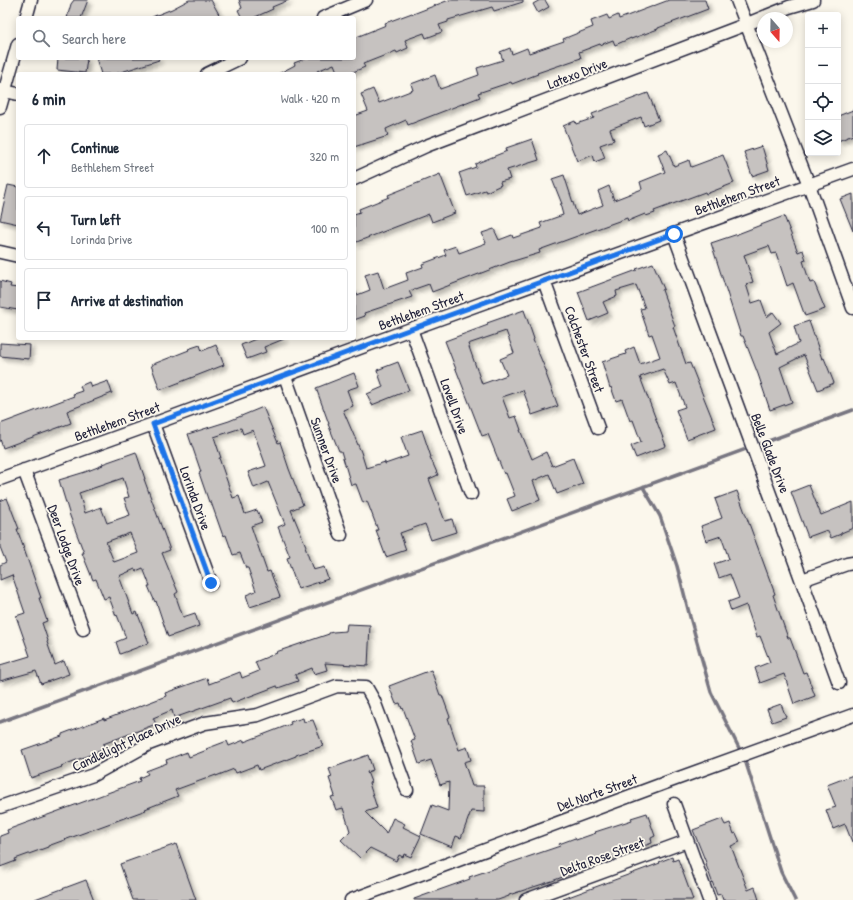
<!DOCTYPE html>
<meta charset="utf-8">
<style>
:root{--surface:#fff;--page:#f2f2f3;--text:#1f2937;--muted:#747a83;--line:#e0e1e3}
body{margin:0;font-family:"Patrick Hand",sans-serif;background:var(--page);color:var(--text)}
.controls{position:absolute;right:12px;top:12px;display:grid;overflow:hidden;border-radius:4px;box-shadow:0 2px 10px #0003}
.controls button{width:36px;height:36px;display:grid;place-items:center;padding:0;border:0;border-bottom:1px solid var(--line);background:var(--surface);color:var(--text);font:20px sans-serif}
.compass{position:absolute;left:757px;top:12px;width:36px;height:36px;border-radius:50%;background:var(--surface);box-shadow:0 2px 10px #0003;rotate:160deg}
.stop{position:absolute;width:12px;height:12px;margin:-9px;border:3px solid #1a73e8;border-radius:50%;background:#fff}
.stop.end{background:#1a73e8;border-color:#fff;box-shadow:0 1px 4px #0008}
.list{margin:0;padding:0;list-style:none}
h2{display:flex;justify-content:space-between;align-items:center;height:52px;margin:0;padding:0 16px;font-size:17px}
h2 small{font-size:13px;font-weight:400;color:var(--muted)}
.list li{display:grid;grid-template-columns:26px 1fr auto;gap:12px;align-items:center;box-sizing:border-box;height:64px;margin:0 8px 8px;padding:0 8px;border:1px solid var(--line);border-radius:4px}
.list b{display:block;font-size:15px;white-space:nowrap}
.list p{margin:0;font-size:13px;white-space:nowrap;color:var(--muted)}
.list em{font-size:13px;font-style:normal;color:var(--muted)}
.icon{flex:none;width:22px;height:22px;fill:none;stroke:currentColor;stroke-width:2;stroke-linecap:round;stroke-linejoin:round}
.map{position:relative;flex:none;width:853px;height:900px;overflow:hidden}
.search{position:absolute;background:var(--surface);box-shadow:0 2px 10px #0003;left:16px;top:16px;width:340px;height:44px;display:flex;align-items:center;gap:10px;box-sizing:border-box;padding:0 14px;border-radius:4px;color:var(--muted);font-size:15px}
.panel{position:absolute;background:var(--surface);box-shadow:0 2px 10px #0003;left:16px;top:72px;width:340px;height:268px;border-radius:4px}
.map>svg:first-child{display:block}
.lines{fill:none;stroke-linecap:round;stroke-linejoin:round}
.stream{stroke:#787681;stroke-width:3.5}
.building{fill:#c6c2c0;stroke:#22223b;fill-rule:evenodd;filter:url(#shadow)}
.minor-casing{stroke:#22223b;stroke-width:15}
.minor{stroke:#fbf7ec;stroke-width:12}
.route{stroke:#1a73e8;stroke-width:5}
.labels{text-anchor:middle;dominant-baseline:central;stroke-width:3.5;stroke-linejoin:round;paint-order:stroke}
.street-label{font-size:14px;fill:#22223b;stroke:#fbf7ec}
</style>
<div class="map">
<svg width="853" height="900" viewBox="0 0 853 900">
<defs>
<filter id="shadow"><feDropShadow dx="3.5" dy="3.5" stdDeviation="2" flood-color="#0004"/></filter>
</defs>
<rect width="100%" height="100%" fill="#fbf7ec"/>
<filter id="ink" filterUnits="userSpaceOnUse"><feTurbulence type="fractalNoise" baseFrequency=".025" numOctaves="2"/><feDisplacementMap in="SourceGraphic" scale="8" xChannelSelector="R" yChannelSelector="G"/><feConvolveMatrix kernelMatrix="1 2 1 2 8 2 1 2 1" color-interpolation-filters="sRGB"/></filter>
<g filter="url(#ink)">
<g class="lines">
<path class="stream" d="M644 486 643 487 660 516 677 566 690 617 711 692 745 760 781 872 795 900
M0 722 853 410"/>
</g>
<path class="building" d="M74 0H88L81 18H67L71 4Z
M189 0H211L221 18H152V17L172 9Z
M239 0H289L272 7 273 9 253 18H242L238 10 242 8Z
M449 0H523V2L494 11 492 7 448 20V22L439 25 442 32 426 38 424 33 405 40 408 48 397 53 396 51 363 64 365 67 348 74H338L334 64 317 71 318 74H278L295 65 294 63 307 58H354V38L386 25 385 23 412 13 413 14Z
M540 0H545L549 7 538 13 533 4Z
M669 0H705L708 9 658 28V29L631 39V38L615 45 613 40 600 45V44L579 52 581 58 537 73 538 74 512 84 511 82 478 93 480 97 408 125 406 120 386 129 388 136 354 147V116L368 111 361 94 373 89 379 103 413 90 411 84 435 75 440 89 479 75 477 68 503 60 500 52 510 48 512 54 527 48 529 53 564 41 563 39 593 27 591 21 607 15 609 19 618 15 619 19Z
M58 58H79L87 59 85 73 57 70Z
M96 58H158L159 60 115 74H101Z
M648 93 659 120 644 126 641 117 610 129 614 140 600 145 605 158 595 162 593 155 577 161 563 126 575 121 576 124 594 118 592 114Z
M853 110V135L838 141V116Z
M532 139 539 160 507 170 510 179 500 182 501 185 486 192 485 190 467 196 459 173 476 167 475 164 507 151 506 148Z
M762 146 769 170 752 176 744 152Z
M667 150 674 166 689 160 691 167 723 155 734 183 706 194 705 192 654 211 655 213 646 216 645 214 628 221 627 218 539 250 540 253 510 262 432 292 429 284 409 291 412 297 364 313 365 316 354 320V290H355L357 295 370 290 365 275 378 271 384 289 408 280 406 273 423 267 422 264 446 255 444 250 456 246 459 253 486 243 482 233 494 229 499 240 512 235 513 238 542 228 540 223 563 215 560 204H562L552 179 564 175 577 215 603 205 598 191 609 186 614 200 642 189 640 182 665 172 658 154Z
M440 174 455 213 432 222 429 214 354 243V214L360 212 359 209 389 197 388 195Z
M8 185 18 187V224L0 220Z
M853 194V231L840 199Z
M784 216 798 252 803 250 806 260 803 261 810 283 814 282 825 309 805 316 793 283 787 286 776 253 772 254 769 246 744 255 753 282 746 284 752 303 761 300 767 317 773 312 781 323 769 332 777 354 799 343 794 326 809 321 822 359 824 358 834 383 818 390 804 355 780 367 792 402 770 410 758 374 743 336H741L711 243 735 235Z
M653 263 664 289 662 290 675 326 673 327 686 364 690 363 716 428 687 439 676 410 685 407 676 383 670 385 663 369 640 377 666 446 636 458 631 446 641 442 633 420 630 421 622 399 616 401 611 387 610 388 602 362 626 354 625 351 634 347 640 364 660 357 652 334 649 335 640 309 645 308 636 285 616 291 617 296 603 302 608 313 589 321 578 292 637 270 636 269Z
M0 281 11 284 10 287 18 288V310L0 307Z
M524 310 534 339 533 340 547 373 546 374 558 406 532 415 523 390 502 397 510 418 516 416 521 430H520L532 459 546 452 552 466 573 458 583 484 557 494 549 474 533 481 540 500 512 511 507 499 515 496 506 473 504 474 488 434 482 436 445 341 488 325 487 323ZM506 331 514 353 500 359 507 375 482 384 468 344Z
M258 338H284V339L264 347 266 352 247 359 241 345Z
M0 343 30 345 29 359 0 356Z
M200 345 202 351 216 345 224 365 160 390 151 365 189 350 188 349Z
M398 362 409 390 372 405 367 394 383 387 377 370Z
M354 373 359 386 347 390 353 406 343 410 361 452 366 468 385 462V464L408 456 401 437 422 430 431 457H430L438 475 429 479 445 521 452 519 456 532 431 540 425 524 400 533 406 550 386 557 376 530H378L367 501 363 503 356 484 351 485 341 451H339L328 424H329L316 388Z
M108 381 112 393 67 411 71 423 3 448 0 439V424L74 396 73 394 82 391 80 386 89 382 91 387Z
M263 407 278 443 280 442 289 469 303 505 291 510 306 546 305 547 313 570 324 567 328 579 298 589 287 558 290 557 278 527 285 524 268 482 254 488 248 472 266 466 253 430 243 434 241 428 214 437 221 458H219L233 498 239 496 245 514 257 510 262 522 251 526 267 572 270 571 280 597 250 607 246 595 256 591 248 568H246L240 553 233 555 226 535 223 536 211 502H209L199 473 201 472 188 434 229 421Z
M136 452 145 479H144L170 550 162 553 178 592 175 594 183 617 195 613 199 626 168 637 156 601 155 602 148 586H150L143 568 136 571 135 569 119 576 133 614 137 612 149 643 120 654 116 642 126 638 117 615 116 616 109 597 104 599 96 579 93 580 82 553H84L70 516 59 480 85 472 103 465 102 464ZM123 478 129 497 124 498 130 515 107 523 101 507 85 513 79 493ZM130 533 138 553 114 562 106 542Z
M809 485 821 515 853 502V528L841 533V534L831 538 827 530 808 537 791 492Z
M737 491 775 594 773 595 788 638H790L803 673 806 672 815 696 794 704 784 674 760 683 755 668 770 662 760 636 757 637 746 605 731 611 728 602 739 598 730 574 719 578 714 564 729 559 721 536 706 541 701 526 722 518 715 499Z
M7 498 19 529H17L41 598H39L47 621 42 623 48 641 47 642 55 665 64 661 69 674 41 684 36 671 0 681V665L30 656 16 616 25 613 12 575 0 580V565L6 562 0 547V501Z
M347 624 370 625 368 666 325 663 327 670 314 674 312 668 295 675 298 681 278 688 277 686 232 703 230 698 174 718 172 710 153 718 156 724 103 744 105 749 61 766 62 767 31 778 22 750 62 736V734L104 718V720L166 696 165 693 207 678 209 684 240 672 242 678 259 671 255 662 277 653 276 652 329 634V633L333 632 346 631Z
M431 670 440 695H442L450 717 448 718 459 750 467 747 471 760 464 762 472 786H484V812L471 811 461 838 456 836 452 847 421 834 432 805 448 811 449 782 440 785 431 760 419 764 411 741 415 740 403 708 402 709 400 703 396 704 389 686Z
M781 704 786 717 772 722 767 709Z
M303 718 304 722 313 720 323 746 296 755V756L259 770 257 765 236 773 234 769 216 776V775L175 790 178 796 145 809 146 810 48 846V847L15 859 16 861 0 867V836L8 833 7 830 140 781 139 778 148 774 146 771 167 763 166 760 187 752 189 757 207 750 206 749 227 741 229 746 244 740V742L291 724 290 722Z
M368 755 373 770 367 772 371 782 369 783 377 808 365 812 385 832 386 834 393 818 405 824 403 827 421 836 411 857 404 854 403 857 399 855 396 861 370 848 360 858 341 840 350 831 343 808 336 810 331 797 335 796 329 778 332 777 329 769Z
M853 775V841L852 842 845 824 833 829 826 810 836 807 827 785Z
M647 813 655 836 651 838 652 843 616 856V857L591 866 552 881 509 895V896L498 900H414V899L470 879 469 877 560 846 559 844 575 838 576 840 596 833 595 832 632 820 631 818Z
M722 819 725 825 730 823 734 834 736 833 740 842 731 846 748 890 755 887 759 900H723L721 894 717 895 706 865H707L693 830Z
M176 844 196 900H133L120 864Z
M672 857 673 861 678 859 693 900H563V899L660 863 659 862Z
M86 880 94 900H35V899Z"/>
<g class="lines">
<g class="minor-casing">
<path id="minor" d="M737 0 809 185 853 308
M26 18 31 0
M323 18 366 0
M207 74 240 58
M0 90 18 94
M0 107 18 44
M354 179 426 146 747 24 789 7 813 0
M674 234C729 384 785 533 839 683
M0 252 18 256
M544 281 598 428
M411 329 471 494
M285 376 341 535
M153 424 211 583
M24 470 83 629
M0 479 153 424 411 329 853 169
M802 580 847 564 853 563
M674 804 709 900
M0 807 93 775 149 744 205 723 258 715 337 686 366 687 374 701 407 790
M351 900 665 783 853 715
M526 900 687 841"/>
</g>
<use href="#minor" class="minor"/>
</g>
</g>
<g class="lines" filter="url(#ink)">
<path class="route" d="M211 583 153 424 411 329 674 234"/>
</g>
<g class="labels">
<g class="street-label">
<text transform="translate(577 73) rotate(-21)">Latexo Drive</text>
<text transform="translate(737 195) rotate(-20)">Bethlehem Street</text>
<text transform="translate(421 310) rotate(-20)">Bethlehem Street</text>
<text transform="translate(585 349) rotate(70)">Colchester Street</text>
<text transform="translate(455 406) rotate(70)">Lavell Drive</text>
<text transform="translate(117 421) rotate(-20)">Bethlehem Street</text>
<text transform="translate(327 450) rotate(70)">Sumner Drive</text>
<text transform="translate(771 453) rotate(69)">Belle Glade Drive</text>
<text transform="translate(196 498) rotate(70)">Lorinda Drive</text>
<text transform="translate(67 545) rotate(70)">Deer Lodge Drive</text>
<text transform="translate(126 742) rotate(-25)">Candlelight Place Drive</text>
<text transform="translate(597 792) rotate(-20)">Del Norte Street</text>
<text transform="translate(602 856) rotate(-20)">Delta Rose Street</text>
</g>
</g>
</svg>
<div class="controls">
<button>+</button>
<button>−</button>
<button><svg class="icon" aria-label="locate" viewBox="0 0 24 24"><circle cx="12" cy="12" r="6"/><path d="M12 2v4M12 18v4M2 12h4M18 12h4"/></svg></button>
<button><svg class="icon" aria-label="layers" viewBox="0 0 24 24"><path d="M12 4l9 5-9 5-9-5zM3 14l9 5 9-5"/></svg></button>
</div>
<svg class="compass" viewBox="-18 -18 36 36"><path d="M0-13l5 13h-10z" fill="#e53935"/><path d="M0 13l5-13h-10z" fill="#747a83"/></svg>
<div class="stop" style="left:674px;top:234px"></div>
<div class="stop end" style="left:211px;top:583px"></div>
<div class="search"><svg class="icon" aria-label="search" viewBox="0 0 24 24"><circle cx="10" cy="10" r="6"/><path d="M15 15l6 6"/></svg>Search here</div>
<section class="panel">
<h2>6 min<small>Walk · 420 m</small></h2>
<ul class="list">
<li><svg class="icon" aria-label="ahead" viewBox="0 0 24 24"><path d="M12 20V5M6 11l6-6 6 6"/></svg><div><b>Continue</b><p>Bethlehem Street</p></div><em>320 m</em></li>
<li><svg class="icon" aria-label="left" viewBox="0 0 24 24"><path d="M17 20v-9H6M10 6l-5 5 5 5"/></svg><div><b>Turn left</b><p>Lorinda Drive</p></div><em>100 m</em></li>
<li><svg class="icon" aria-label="arrive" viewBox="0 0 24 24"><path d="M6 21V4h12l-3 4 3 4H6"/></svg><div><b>Arrive at destination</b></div></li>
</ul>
</section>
</div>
